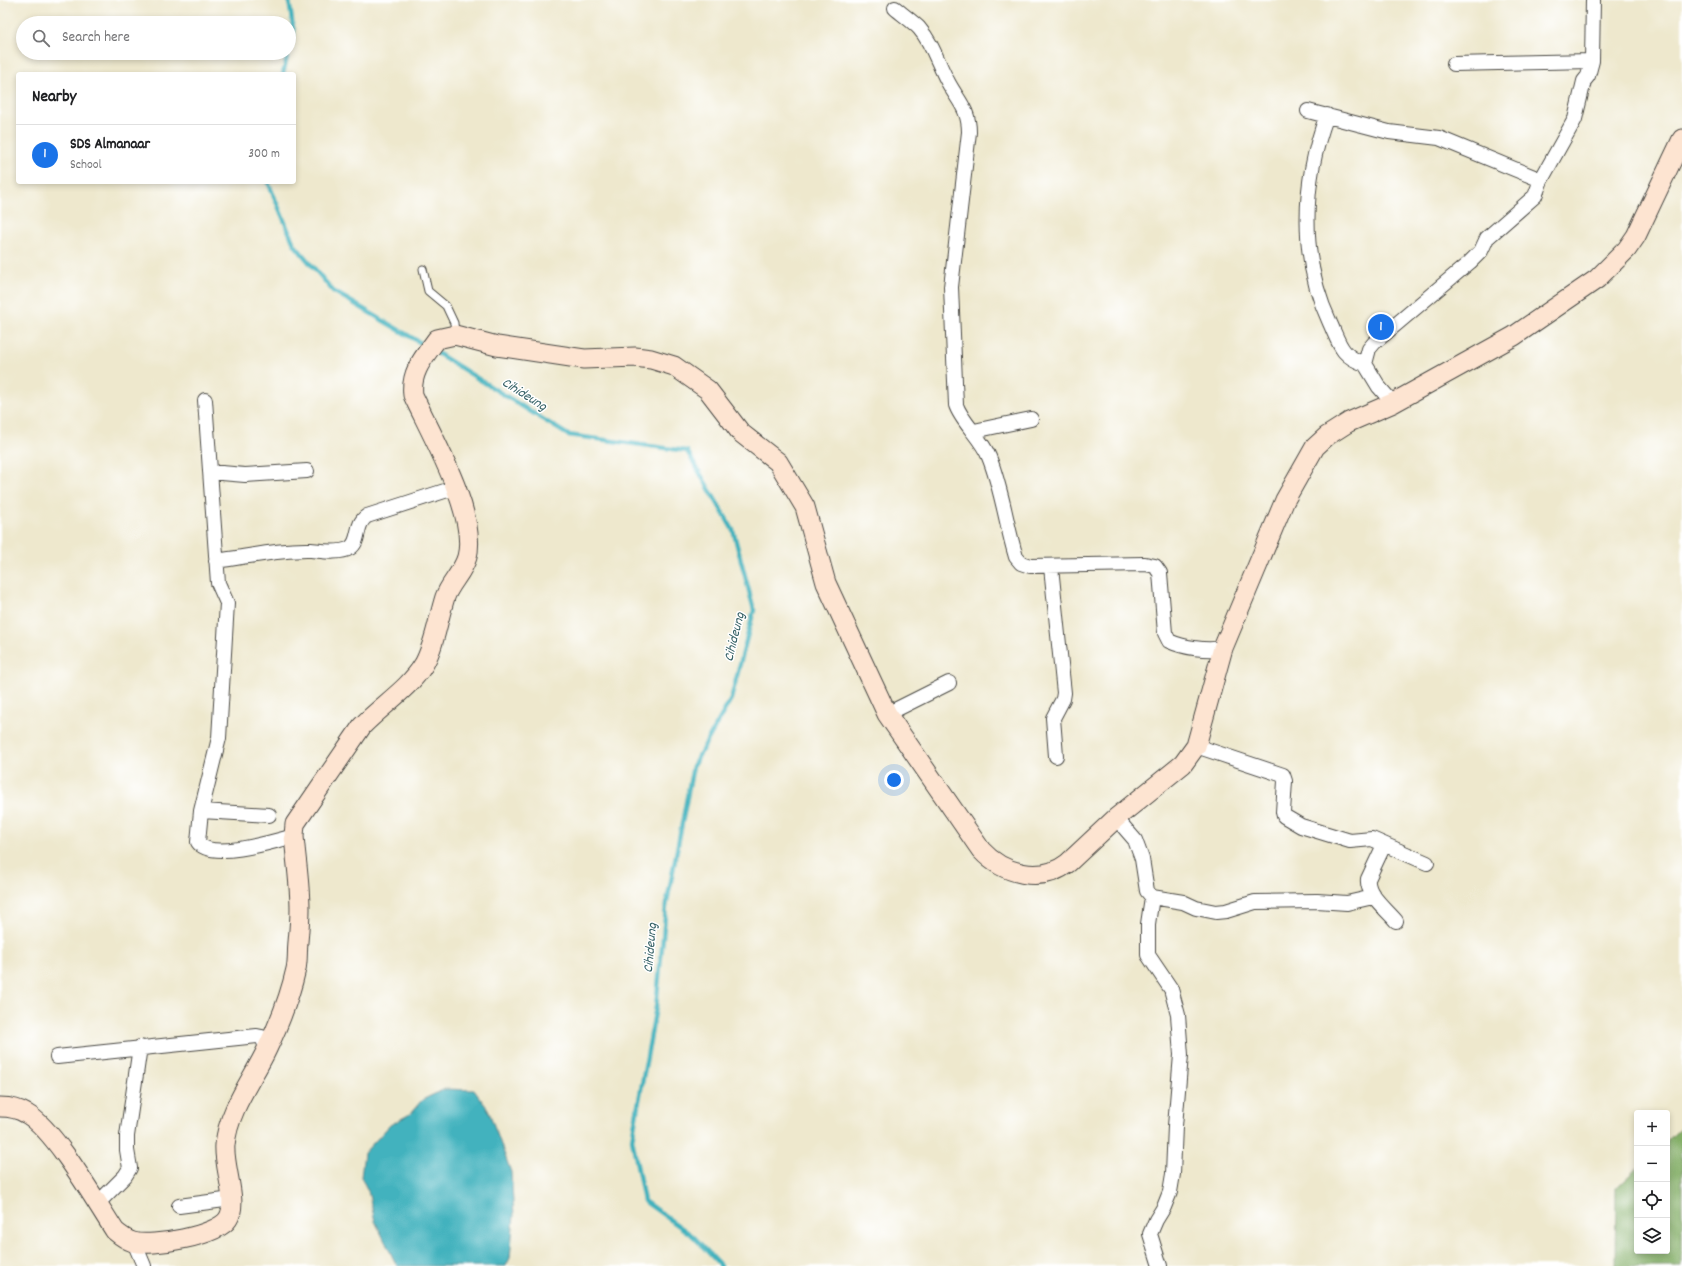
<!DOCTYPE html>
<meta charset="utf-8">
<style>
:root{--surface:#fff;--page:#f2f2f2;--text:#202124;--muted:#757577;--line:#e0e0e0;--accent:#1a73e8}
body{margin:0;font-family:Dekko,sans-serif;background:var(--page);color:var(--text)}
.controls{position:absolute;right:12px;bottom:12px;display:grid;overflow:hidden;border-radius:4px;box-shadow:0 2px 6px #0003}
.controls button{width:36px;height:36px;display:grid;place-items:center;padding:0;border:0;border-bottom:1px solid var(--line);background:var(--surface);color:var(--text);font:20px sans-serif}
.you{position:absolute;left:894px;top:780px;width:14px;height:14px;margin:-10px;border:3px solid #fff;border-radius:50%;background:#1a73e8;box-shadow:0 0 0 6px #1a73e833}
.badge{display:grid;place-items:center;width:26px;height:26px;border-radius:50%;background:var(--accent);color:#fff;font-size:13px;font-weight:700}
.pin{position:absolute;translate:-50% -50%;border:2px solid #fff;box-shadow:0 1px 4px #0006}
.list{margin:0;padding:0;list-style:none}
h2{display:flex;justify-content:space-between;align-items:center;height:52px;margin:0;padding:0 16px;font-size:17px}
h2 small{font-size:13px;font-weight:400;color:var(--muted)}
.list li{display:grid;grid-template-columns:26px 1fr auto;gap:12px;align-items:center;box-sizing:border-box;height:60px;padding:0 16px;border-top:1px solid var(--line)}
.list b{display:block;font-size:15px;white-space:nowrap}
.list p{margin:0;font-size:13px;white-space:nowrap;color:var(--muted)}
.list em{font-size:13px;font-style:normal;color:var(--muted)}
.icon{flex:none;width:22px;height:22px;fill:none;stroke:currentColor;stroke-width:2;stroke-linecap:round;stroke-linejoin:round}
.map{position:relative;flex:none;width:1682px;height:1266px;overflow:hidden}
.search{position:absolute;background:var(--surface);box-shadow:0 2px 6px #0003;left:16px;top:16px;width:280px;height:44px;display:flex;align-items:center;gap:10px;box-sizing:border-box;padding:0 14px;border-radius:22px;color:var(--muted);font-size:15px}
.panel{position:absolute;background:var(--surface);box-shadow:0 2px 6px #0003;left:16px;top:72px;width:280px;height:112px;border-radius:4px}
.map>svg:first-child{display:block}
.forest{fill:#83ae66;stroke:#576c48}
.water{fill:#43b2be;stroke:#376e74}
.lines{fill:none;stroke-linecap:round;stroke-linejoin:round}
.stream{stroke:#43b2be;stroke-width:4.5}
.service-casing{stroke:#484743;stroke-width:9}
.minor-casing{stroke:#484743;stroke-width:16}
.secondary-casing{stroke:#484743;stroke-width:21}
.service{stroke:#fff;stroke-width:7}
.minor{stroke:#fff;stroke-width:14}
.secondary{stroke:#fde4d1;stroke-width:19}
.labels{text-anchor:middle;dominant-baseline:central;stroke-width:3;stroke-linejoin:round;paint-order:stroke}
.water-label{font-size:14px;font-style:italic;fill:#356166;stroke:#fff}
</style>
<div class="map">
<svg width="1682" height="1266" viewBox="0 0 1682 1266">
<rect width="100%" height="100%" fill="#fff"/>
<filter id="ink" filterUnits="userSpaceOnUse"><feTurbulence type="fractalNoise" baseFrequency=".025" numOctaves="2"/><feDisplacementMap in="SourceGraphic" scale="8" xChannelSelector="R" yChannelSelector="G"/><feConvolveMatrix kernelMatrix="1 2 1 2 8 2 1 2 1" color-interpolation-filters="sRGB"/></filter>
<filter id="wash" filterUnits="userSpaceOnUse"><feTurbulence type="fractalNoise" baseFrequency=".012" numOctaves="4" result="noise"/><feDisplacementMap in="SourceGraphic" scale="16" xChannelSelector="R" yChannelSelector="G"/><feGaussianBlur stdDeviation="0.9" result="paint"/><feColorMatrix in="noise" values="0 0 0 0 0 0 0 0 0 0 0 0 0 0 0 0 0 1.4 0 .05"/><feComposite in="paint" operator="in"/></filter>
<g filter="url(#wash)">
<rect width="100%" height="100%" fill="#eee8cd"/>
<path class="forest" d="M1682 1126V1266H1615L1616 1188 1637 1168V1251H1667V1140Z"/>
<path class="water" d="M445 1089 474 1090 488 1109 511 1172 514 1216 510 1258 506 1266H397L375 1221 368 1191 361 1177 364 1153 390 1125 410 1114 422 1100Z"/>
<g class="lines">
<path class="stream" d="M289 0 294 34 289 50
M283 74 288 53
M268 182 294 244 333 291 426 346
M434 351 568 435 687 451 733 530 754 610 731 699 693 766 666 907 656 1007 632 1139 644 1201 693 1236 721 1266"/>
</g>
</g>
<g filter="url(#ink)">
<g class="lines">
<g class="service-casing">
<path id="service" d="M423 269 428 291 446 306 454 323 455 334"/>
</g>
<g class="minor-casing">
<path id="minor" d="M895 8C903 15 912 21 919 28 933 44 938 64 948 82 958 101 969 109 969 132L951 287 956 405C961 421 982 439 989 457 1002 489 1006 524 1016 557L1021 563 1030 566 1145 564 1155 566 1160 573 1165 633 1169 641C1184 648 1207 651 1223 648
M1454 64 1592 61
M1308 111 1389 132 1439 138 1541 180
M1327 115C1302 182 1299 257 1330 323 1340 345 1341 356 1365 364
M205 400 218 583 227 603 219 738 201 811 198 842C210 861 276 841 294 836
M1393 403 1379 387 1365 364 1369 349 1374 343 1470 262 1481 251 1487 238 1535 196 1541 180 1575 119 1584 81 1588 76 1592 61 1593 0
M974 431 1031 419
M210 472 245 475 307 471
M216 561C247 557 280 549 311 550 322 551 340 554 350 548 361 541 354 525 367 516L457 487
M1051 567 1064 693 1063 699 1053 718 1056 756
M887 714 949 683
M1196 746 1283 775 1285 781 1283 812 1284 816 1301 826 1350 841 1372 839 1427 863
M201 811 269 815
M1116 818 1135 840 1142 859 1147 891 1152 897 1183 902 1196 908 1216 912 1226 911 1255 902 1317 901 1347 903 1373 897
M1384 845 1368 879C1366 894 1387 910 1396 921
M1152 897 1148 924V955L1171 989 1178 1015 1181 1055 1175 1126 1173 1174 1170 1192 1164 1207 1156 1220 1150 1234 1160 1266
M57 1057 257 1036 262 1037 267 1050
M97 1204 125 1176 130 1168 127 1150V1136L140 1047
M179 1206 232 1199
M134 1242 144 1266"/>
</g>
<g class="secondary-casing">
<path id="secondary" d="M0 1107C9 1107 19 1109 27 1114 55 1130 96 1202 115 1231 121 1236 126 1240 133 1242 152 1247 217 1236 228 1219 239 1202 223 1167 225 1145 228 1110 253 1079 267 1049 279 1024 290 996 296 969 298 960 297 951 298 942 299 931 300 920 300 909 300 885 296 860 294 836L295 824 362 726C382 705 409 689 424 664 435 644 438 619 445 597 450 583 463 572 467 557 478 515 431 434 413 395 410 372 424 357 437 339L455 335 497 346 584 359 635 357 651 359 674 366 708 390 741 433 778 462 805 507 826 583 887 714 981 850C1003 874 1041 884 1068 863L1116 818 1183 764 1196 746 1223 648 1285 500 1315 447 1327 436 1349 422 1393 403 1514 336 1597 279 1627 249 1636 236 1682 139"/>
</g>
<use href="#service" class="service"/>
<use href="#minor" class="minor"/>
<use href="#secondary" class="secondary"/>
</g>
</g>
<g class="labels">
<g class="water-label">
<text transform="translate(524 395) rotate(32)">Cihideung</text>
<text transform="translate(735 637) rotate(-76)">Cihideung</text>
<text transform="translate(651 948) rotate(-85)">Cihideung</text>
</g>
</g>
</svg>
<div class="controls">
<button>+</button>
<button>−</button>
<button><svg class="icon" aria-label="locate" viewBox="0 0 24 24"><circle cx="12" cy="12" r="6"/><path d="M12 2v4M12 18v4M2 12h4M18 12h4"/></svg></button>
<button><svg class="icon" aria-label="layers" viewBox="0 0 24 24"><path d="M12 4l9 5-9 5-9-5zM3 14l9 5 9-5"/></svg></button>
</div>
<div class="you"></div>
<div class="pin badge" style="left:1381px;top:327px">1</div>
<div class="search"><svg class="icon" aria-label="search" viewBox="0 0 24 24"><circle cx="10" cy="10" r="6"/><path d="M15 15l6 6"/></svg>Search here</div>
<section class="panel">
<h2>Nearby<small></small></h2>
<ul class="list">
<li><span class="badge">1</span><div><b>SDS Almanaar</b><p>School</p></div><em>300 m</em></li>
</ul>
</section>
</div>
